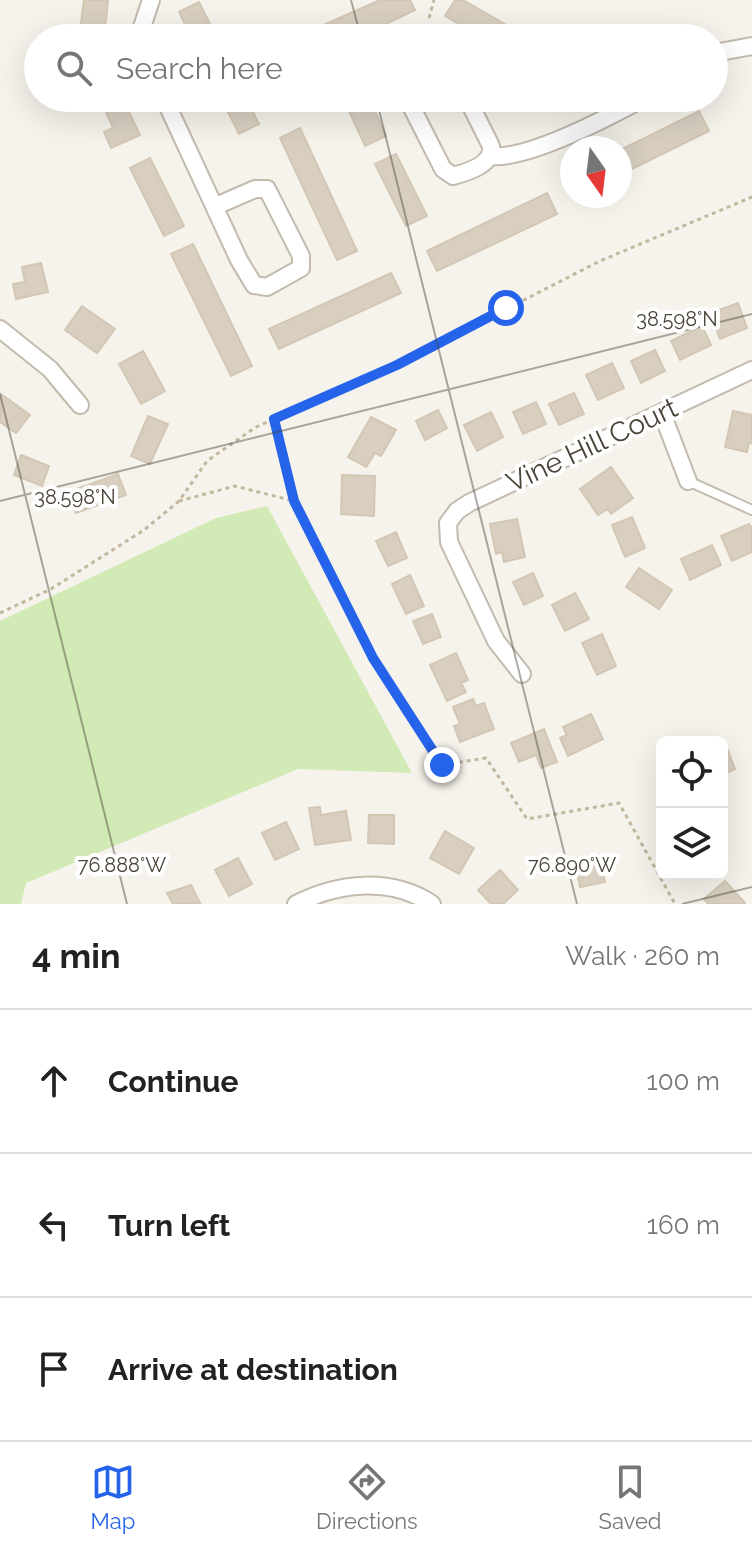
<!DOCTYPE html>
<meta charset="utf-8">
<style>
:root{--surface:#fff;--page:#f6f6f6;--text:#222;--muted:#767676;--line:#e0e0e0;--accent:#2563eb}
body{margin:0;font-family:Raleway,sans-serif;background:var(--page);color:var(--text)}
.controls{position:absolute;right:24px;bottom:24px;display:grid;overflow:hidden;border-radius:12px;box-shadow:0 8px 32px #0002}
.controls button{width:72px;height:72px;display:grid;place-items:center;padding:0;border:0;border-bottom:2px solid var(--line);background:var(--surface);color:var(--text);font:40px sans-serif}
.compass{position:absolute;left:560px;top:136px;width:72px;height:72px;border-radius:50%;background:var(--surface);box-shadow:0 8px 32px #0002;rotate:166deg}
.stop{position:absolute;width:24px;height:24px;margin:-18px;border:6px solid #2563eb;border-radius:50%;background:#fff}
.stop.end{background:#2563eb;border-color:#fff;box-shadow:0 2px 8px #0008}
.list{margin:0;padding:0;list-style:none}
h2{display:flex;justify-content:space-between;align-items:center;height:104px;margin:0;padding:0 32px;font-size:34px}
h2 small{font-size:26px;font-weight:400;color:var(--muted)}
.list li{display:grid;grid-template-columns:52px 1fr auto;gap:24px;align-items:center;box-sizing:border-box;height:144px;padding:0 32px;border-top:2px solid var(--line)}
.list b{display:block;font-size:30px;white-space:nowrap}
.list em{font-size:26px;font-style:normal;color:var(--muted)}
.icon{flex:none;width:44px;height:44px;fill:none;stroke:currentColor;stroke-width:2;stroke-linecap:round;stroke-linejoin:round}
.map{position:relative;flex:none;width:752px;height:904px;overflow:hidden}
.search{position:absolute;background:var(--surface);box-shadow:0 8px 32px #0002;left:24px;right:24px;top:24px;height:88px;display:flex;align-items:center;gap:20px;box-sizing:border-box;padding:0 28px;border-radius:44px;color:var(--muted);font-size:30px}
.sheet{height:536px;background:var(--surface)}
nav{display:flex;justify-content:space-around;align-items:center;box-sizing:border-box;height:112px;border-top:2px solid var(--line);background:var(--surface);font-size:22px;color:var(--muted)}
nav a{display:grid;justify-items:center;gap:4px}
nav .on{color:var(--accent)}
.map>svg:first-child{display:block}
.green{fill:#d2eab5}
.building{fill:#d8cfc1;stroke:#d3c7b4;stroke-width:2}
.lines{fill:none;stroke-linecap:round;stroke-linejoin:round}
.service-casing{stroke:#c2bbae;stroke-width:12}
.minor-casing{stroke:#c2bbae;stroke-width:20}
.path{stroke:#c4b79f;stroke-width:3;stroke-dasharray:4 4;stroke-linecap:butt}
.service{stroke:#fff;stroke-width:8}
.minor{stroke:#fff;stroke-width:16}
.route{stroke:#2563eb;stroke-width:10}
.ticks{fill:none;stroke:#4b4439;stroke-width:2;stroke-opacity:0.45}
.labels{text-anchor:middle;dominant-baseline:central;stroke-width:8;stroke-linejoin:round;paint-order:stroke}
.street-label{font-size:28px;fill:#4b4439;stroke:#fff}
.ticks-label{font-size:20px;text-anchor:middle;fill:#4b4439;stroke:#fff;stroke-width:8;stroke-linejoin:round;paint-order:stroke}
</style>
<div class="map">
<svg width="752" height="904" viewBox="0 0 752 904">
<rect width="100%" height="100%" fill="#f6f3ec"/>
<path class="green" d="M267 506 412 773 298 769 26 883 21 904H0V621L216 518Z"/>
<path class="building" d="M84 0H108L104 38H79Z
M380 0H410L415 10 357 38H294Z
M455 0H463L529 38H483L445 16Z
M199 2 217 38H192L179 12Z
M221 98H246L259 124 239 134Z
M343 98H369L386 136 365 146Z
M125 104 140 135 111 148 104 132 113 128 106 112Z
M699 111 709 131 620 175V150Z
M300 128 357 251 337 260 280 138Z
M396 154 427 216 406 226 375 164Z
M150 158 184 226 164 236 130 168Z
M547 193 557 214 437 271 427 251Z
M193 244 252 366 231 376 171 254Z
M41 263 48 292 16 299 13 284 25 282 22 267Z
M391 273 401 293 279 349 269 329Z
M738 303 747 328 720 339 710 313Z
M82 306 115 329 97 353 65 330Z
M702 326 711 345 680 360 671 341Z
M655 350 665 371 641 383 631 361Z
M143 351 165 391 141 404 119 364Z
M612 363 624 388 598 400 586 375Z
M574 393 584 414 559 425 549 404Z
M1 394 30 415 16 433 0 422Z
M536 402 546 424 523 434 513 412Z
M438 410 447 428 425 440 416 421Z
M733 411 752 415V443H749L747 452 725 447Z
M491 412 503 437 477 451 464 425Z
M148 416 168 424 150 464 131 456Z
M371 417 396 430 381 456 375 453 366 467 348 457Z
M21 455 49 466 42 486 14 475Z
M611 467 633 498 611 514 607 509 598 515 580 489Z
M118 474 126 495 76 513 68 492Z
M342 475 375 476 374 516 341 514Z
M632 517 645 548 625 557 612 525Z
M517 519 525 557 504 562 502 552 496 554 490 524Z
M749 524 752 528V552L732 561 721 536Z
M396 532 407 558 388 566 376 541Z
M712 545 721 565 690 580 681 559Z
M639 568 672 590 659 609 626 587Z
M533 573 543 596 524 605 513 582Z
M410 575 424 606 406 614 392 584Z
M575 593 589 619 565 631 552 605Z
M432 614 441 637 423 644 413 621Z
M602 634 616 666 597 675 582 643Z
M456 653 468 680 461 683 466 692 447 701 430 665Z
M473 699 476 706 484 703 494 729 460 742 454 726 460 724 453 707Z
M591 714 603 739 568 756 560 738 567 735 563 727Z
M544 729 557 762 541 768 536 755 519 762 511 743Z
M727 748 735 769 722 775V750Z
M320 807 321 815 346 811 351 840 315 845 309 808Z
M369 815H394V844L368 843Z
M286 822 299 849 275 860 262 833Z
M445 831 474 848 459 874 430 858Z
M599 854 605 882 580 887 574 859Z
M238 858 252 884 229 896 215 870Z
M500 870 518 890 503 904H491L478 890Z
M725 881 745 903V904H708L704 899Z
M191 885 200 903 173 904 167 893Z"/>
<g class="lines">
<g class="service-casing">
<path id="service" d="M688 481 752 510"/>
</g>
<g class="minor-casing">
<path id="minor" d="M141 38 142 27 151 0
M714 53 752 46
M164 98 239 260 254 285 267 287 301 268V256L267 189H255L216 206
M407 98 443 169 453 176C468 172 494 164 491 146L467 98
M491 156C528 160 609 117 644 98
M0 329 50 369 80 405
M662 413 688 481
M522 674 496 641 449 542 448 523 457 511 469 503 752 370
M296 904C339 882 391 877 432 904"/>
</g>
<path class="path" d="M429 18 434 0
M179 501 235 486 294 501 274 419
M294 501 373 658 442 765 486 758 527 819 619 803 675 904
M0 613 51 589 144 530 179 501 207 461 256 427 397 365 600 261 752 197"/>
<use href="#service" class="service"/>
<use href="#minor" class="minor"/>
</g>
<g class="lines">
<path class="route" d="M442 765 373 658 294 501 274 419 397 365 506 308"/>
</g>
<path class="ticks" d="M351 0 361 38M376 98 577 904M0 394 127 904M0 501 752 314M682 904 752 887"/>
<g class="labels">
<g class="street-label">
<text transform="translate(592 445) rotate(-25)">Vine Hill Court</text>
</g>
</g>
<g class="ticks-label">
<text x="677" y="326">38.598°N</text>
<text x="75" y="504">38.598°N</text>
<text x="122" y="872">76.888°W</text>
<text x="572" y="872">76.890°W</text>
</g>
</svg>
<div class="controls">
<button><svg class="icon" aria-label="locate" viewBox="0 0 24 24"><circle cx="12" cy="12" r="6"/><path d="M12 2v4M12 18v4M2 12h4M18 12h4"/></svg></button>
<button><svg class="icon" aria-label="layers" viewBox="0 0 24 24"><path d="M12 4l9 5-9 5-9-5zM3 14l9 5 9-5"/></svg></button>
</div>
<svg class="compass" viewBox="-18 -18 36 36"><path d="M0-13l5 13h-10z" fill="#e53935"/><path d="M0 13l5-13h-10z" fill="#767676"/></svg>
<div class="stop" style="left:506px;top:308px"></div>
<div class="stop end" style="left:442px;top:765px"></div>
<div class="search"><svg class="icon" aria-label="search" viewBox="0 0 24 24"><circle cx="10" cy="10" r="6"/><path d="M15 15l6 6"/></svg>Search here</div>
</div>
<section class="sheet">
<h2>4 min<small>Walk · 260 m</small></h2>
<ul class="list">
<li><svg class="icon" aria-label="ahead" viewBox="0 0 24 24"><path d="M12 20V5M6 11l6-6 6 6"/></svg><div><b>Continue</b></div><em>100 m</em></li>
<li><svg class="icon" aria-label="left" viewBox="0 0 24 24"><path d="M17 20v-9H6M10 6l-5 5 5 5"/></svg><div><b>Turn left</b></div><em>160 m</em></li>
<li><svg class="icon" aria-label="arrive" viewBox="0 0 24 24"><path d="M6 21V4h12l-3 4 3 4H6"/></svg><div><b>Arrive at destination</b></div></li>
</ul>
</section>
<nav>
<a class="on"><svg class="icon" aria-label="map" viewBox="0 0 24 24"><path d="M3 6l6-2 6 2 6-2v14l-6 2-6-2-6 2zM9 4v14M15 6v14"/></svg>Map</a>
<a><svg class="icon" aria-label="directions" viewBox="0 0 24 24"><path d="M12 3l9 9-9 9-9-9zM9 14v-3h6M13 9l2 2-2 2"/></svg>Directions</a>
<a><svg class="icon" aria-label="saved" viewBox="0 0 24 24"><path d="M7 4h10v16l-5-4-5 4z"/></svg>Saved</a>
</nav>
